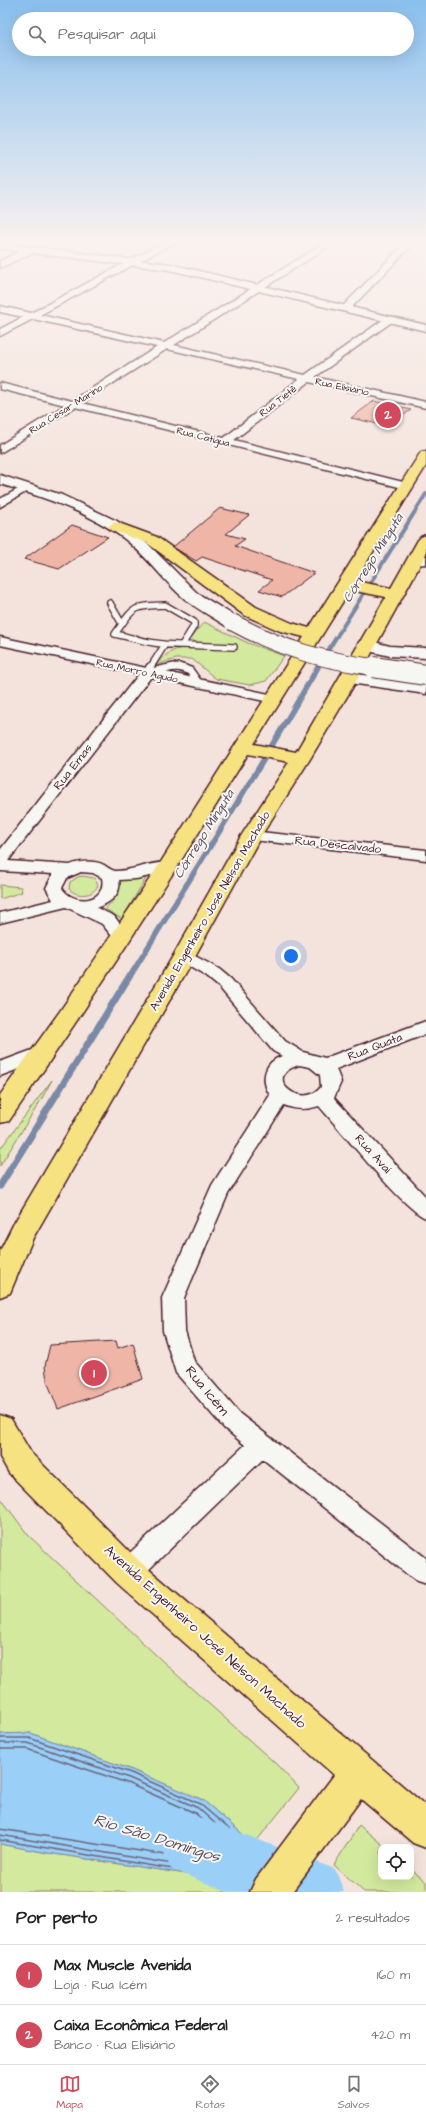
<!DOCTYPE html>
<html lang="pt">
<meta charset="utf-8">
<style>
:root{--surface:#fff;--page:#f6f6f6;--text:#222;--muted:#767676;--line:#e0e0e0;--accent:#d1495b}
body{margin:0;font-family:"Architects Daughter",sans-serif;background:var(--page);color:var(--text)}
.controls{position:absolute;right:12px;bottom:12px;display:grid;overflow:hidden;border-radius:8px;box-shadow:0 4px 16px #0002}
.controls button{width:36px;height:36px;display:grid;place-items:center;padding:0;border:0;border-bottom:1px solid var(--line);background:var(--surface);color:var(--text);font:20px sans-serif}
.you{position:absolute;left:291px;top:956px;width:14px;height:14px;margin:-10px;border:3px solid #fff;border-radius:50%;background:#1a73e8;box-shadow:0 0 0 6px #1a73e833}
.badge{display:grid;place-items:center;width:26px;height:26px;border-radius:50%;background:var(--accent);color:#fff;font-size:13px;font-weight:700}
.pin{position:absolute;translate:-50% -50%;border:2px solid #fff;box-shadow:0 1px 4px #0006}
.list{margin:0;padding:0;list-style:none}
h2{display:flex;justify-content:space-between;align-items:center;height:52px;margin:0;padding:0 16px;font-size:17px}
h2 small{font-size:13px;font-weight:400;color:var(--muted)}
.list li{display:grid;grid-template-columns:26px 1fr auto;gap:12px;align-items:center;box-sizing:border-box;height:60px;padding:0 16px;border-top:1px solid var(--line)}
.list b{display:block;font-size:15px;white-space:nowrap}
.list p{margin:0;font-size:13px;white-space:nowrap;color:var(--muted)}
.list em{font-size:13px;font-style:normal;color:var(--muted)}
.icon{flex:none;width:22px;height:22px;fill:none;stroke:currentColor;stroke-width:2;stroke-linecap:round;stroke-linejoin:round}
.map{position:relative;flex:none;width:426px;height:1892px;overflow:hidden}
.search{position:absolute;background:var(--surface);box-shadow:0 4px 16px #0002;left:12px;right:12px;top:12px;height:44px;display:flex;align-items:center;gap:10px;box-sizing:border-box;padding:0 14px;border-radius:22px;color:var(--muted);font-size:15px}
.sheet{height:172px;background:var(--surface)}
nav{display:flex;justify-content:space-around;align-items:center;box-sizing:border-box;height:56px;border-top:1px solid var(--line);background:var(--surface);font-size:11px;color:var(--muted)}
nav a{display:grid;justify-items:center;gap:2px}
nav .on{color:var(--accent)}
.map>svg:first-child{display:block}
.green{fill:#d2e99e;stroke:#8e8464}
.water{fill:#9acff8;stroke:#7a89a6}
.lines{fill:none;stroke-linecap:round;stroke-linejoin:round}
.shore{stroke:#6a657d;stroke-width:1.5}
.stream-far2{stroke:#7a89a6;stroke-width:4}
.stream-far1{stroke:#7a89a6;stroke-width:5.5}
.stream{stroke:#7a89a6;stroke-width:7}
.river{fill:#9acff8;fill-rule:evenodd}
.building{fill:#efb6a7;stroke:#4a1f2b}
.service-far1-casing{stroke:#4a1f2b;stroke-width:8}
.service-casing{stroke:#4a1f2b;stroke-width:10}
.minor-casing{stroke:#4a1f2b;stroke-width:3}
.tertiary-casing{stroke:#4a1f2b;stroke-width:3}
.secondary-casing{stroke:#4a1f2b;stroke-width:3}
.primary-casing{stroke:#4a1f2b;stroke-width:3}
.service-far1{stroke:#f6f6f2;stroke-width:5.5}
.service{stroke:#f6f6f2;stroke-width:7}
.minor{fill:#f6f6f2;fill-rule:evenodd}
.tertiary{fill:#f6f6f2;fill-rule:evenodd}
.secondary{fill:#f6f6f2;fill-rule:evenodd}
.primary{fill:#f6e281;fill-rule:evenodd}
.secondary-bridge-far1-casing{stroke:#4a1f2b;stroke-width:18;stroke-linecap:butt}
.secondary-bridge-casing{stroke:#4a1f2b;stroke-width:22;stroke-linecap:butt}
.secondary-bridge-far1{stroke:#f6f6f2;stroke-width:16}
.secondary-bridge{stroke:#f6f6f2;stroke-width:20}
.labels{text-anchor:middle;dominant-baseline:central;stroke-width:4;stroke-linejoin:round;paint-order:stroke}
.far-street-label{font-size:10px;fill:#4a1f2b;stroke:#f6f6f2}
.street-label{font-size:12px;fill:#4a1f2b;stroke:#f6f6f2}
.water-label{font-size:13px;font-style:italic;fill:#5e4b5e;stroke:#f6f6f2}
.near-street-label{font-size:14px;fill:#4a1f2b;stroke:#f6f6f2}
.near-water-label{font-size:16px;font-style:italic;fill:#5e4b5e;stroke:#f6f6f2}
</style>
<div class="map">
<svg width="426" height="1892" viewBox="0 0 426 1892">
<rect width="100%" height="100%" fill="#f4e3dc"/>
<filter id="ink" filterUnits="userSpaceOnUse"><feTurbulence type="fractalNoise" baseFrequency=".025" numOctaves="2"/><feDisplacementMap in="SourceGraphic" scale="8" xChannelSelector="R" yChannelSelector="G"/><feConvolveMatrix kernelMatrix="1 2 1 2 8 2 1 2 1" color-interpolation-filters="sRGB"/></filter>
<g filter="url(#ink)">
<path class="green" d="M204 622 248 643 284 656 266 681 250 685 216 679 192 659H176L156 665C167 652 176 647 193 648L197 643 192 641 193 635Z
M83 876 94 878 98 885C93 897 77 897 69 889L70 882 78 877Z
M146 878 122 919 105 909C112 901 124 894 118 881Z
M0 885 21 887 22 892 0 899Z
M52 1080 41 1100 0 1166V1149Z
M0 1497 28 1535 189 1686 276 1764 299 1788 254 1844 203 1800 132 1770 30 1733 0 1734Z
M359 1825 385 1847H381V1877H411V1869L426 1882V1892H364L334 1865Z
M0 1844 48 1853 233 1881 225 1892H0Z"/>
<path class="water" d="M30 1733 132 1770 203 1800 254 1844 233 1881 48 1853 0 1844V1734Z"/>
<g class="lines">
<path class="shore" d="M0 1738H29L131 1773 200 1804 248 1845 229 1876 159 1867 0 1840
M0 1743H28L129 1778 198 1808 241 1847 227 1871 160 1862 0 1835
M0 1749H27L127 1783 195 1813 234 1848 223 1864 0 1829"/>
<path class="stream-far2" d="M317 668 426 494"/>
<path class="stream-far1" d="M129 978 261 764 318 667"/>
<path class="stream" d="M0 1186 129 977"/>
<path class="river" d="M193 1815 335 1869 344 1892H228L171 1869 161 1847 171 1825Z"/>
</g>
<path class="building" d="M374 401 411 410 387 426 351 418Z
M220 508 249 515 226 534 245 539 235 546 314 573 282 597 259 590 272 580 202 557 196 561 173 547Z
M72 525 108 537 59 569 24 559Z
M116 1341 118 1348 133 1343 143 1379 58 1409 47 1381 45 1366 50 1345Z"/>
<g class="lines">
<g class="service-far1-casing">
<path id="service-far1" d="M110 603 122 624
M165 605 194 622V626L182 645C159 646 137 639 115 634 134 607 132 606 165 605Z
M182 645 234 647
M150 668 164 646
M166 668H185"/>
</g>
<g class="service-casing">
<path id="service" d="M179 667 190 671 199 684
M147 673 174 667
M146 674 150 667"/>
</g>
<g class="minor-casing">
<path id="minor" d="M168 240H179L40 315 164 343 329 240H339L174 345 305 375 387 317H393V321L315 377 426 402V408L309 382 234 440 411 484 413 486 411 488 407 489 75 407 0 453V445L65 405 0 389V383L72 401 157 347 33 319 0 336V329L23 317 0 312V306L31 313ZM167 349 299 379 224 438 82 403Z
M408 240H417L349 310H343V306Z
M27 484 33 487 31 489 0 507V499Z
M426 556V564L414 565 408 561 410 558Z
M0 637 274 695 281 699 274 703 151 677 8 861 70 865C79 861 94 860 104 865 107 867 111 870 115 871 133 871 158 859 174 863L176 867 174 871 136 879 119 880C122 895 109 903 97 908L114 916 130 937 128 941 122 943 116 941 102 924 66 907 0 923V913L53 900 46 888 53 874 0 871V850L139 674 0 645ZM81 872 93 873 102 878C107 903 73 906 62 888L67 878Z
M251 831 426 850V860L245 839 243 836 245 833Z
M184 950 219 969 231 979 285 1041 303 1052 325 1058 426 1021V1034L336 1069 341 1082 334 1098 426 1197V1218C405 1211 338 1127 319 1106 306 1110 296 1110 284 1105L228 1194 184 1298 185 1331 194 1361 240 1414 426 1558V1585L417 1582 263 1459 137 1581 128 1584 119 1581 116 1572 119 1563 245 1445 224 1428 176 1373 163 1331 162 1298 212 1185 270 1095C260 1080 264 1062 282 1056L273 1051 219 987 207 977 178 960 175 956 178 952ZM299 1065 310 1067 320 1075 321 1087C303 1111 259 1077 299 1065Z
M43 1046 49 1048 52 1053 49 1058 0 1076V1062Z"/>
</g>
<g class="tertiary-casing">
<path id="tertiary" d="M0 243 170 264 426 325V331L170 270 32 253 0 268V261L19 251 0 249Z"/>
</g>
<g class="secondary-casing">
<path id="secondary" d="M0 475 62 495 117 521 149 545 197 593 238 618 240 622 238 626H226C210 615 192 607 178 593 159 575 144 553 122 537 86 511 43 497 0 484Z
M366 640 390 646 426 648V658L390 656 360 649 357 645 360 641Z
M349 673 426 684V694L343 682 340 678 343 674Z"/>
</g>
<g class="primary-casing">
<path id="primary" d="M426 451V466L355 581 391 588 418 540 421 537 426 535V554L358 678 310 759 261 836 195 956 33 1238 10 1293 0 1297V1251L13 1225 173 956 241 836 289 762 248 754C171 878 92 1000 9 1121L0 1123V1095L60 1011 159 865 304 637 280 631 244 615 147 543 111 530 108 527 111 524 116 522 157 537 256 607 292 623 309 628 419 455 421 452ZM350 590 386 597 296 752 254 744Z
M0 1415 11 1419 31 1453 139 1561 426 1806V1848L413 1843 361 1799 292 1892H250L256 1879 334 1775 117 1583 9 1473 0 1457Z"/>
</g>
<use href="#service-far1" class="service-far1"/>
<use href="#service" class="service"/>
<use href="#minor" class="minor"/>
<use href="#tertiary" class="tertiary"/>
<use href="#secondary" class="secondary"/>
<use href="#primary" class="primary"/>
<g class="secondary-bridge-far1-casing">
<path id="secondary-bridge-far1" d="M232 622C283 650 322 660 380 668"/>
</g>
<g class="secondary-bridge-casing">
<path id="secondary-bridge" d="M373 667 426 675"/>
</g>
<use href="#secondary-bridge-far1" class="secondary-bridge-far1"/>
<use href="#secondary-bridge" class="secondary-bridge"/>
</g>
</g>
<linearGradient id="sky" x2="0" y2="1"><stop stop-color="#89bfee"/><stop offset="0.48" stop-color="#faf2ef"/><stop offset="1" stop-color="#faf2ef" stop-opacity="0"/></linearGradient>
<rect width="426" height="505" fill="url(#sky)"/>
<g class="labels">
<g class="far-street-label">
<text transform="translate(342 387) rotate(12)">Rua Elisiário</text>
<text transform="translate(278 401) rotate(-38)">Rua Tietê</text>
<text transform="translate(66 409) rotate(-32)">Rua Cesar Marino</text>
<text transform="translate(203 437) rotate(14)">Rua Catigua</text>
<text transform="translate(137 671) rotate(12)">Rua Morro Agudo</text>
</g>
<g class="street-label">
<text transform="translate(73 767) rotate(-52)">Rua Emas</text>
<text transform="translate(338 845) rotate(6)">Rua Descalvado</text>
<text transform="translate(210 911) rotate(-60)">Avenida Engenheiro José Nelson Machado</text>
<text transform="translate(375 1047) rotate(-21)">Rua Quata</text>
<text transform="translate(373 1154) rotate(48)">Rua Avaí</text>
</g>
<g class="water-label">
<text transform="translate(373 558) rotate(-58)">Córrego Minguta</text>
<text transform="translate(204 834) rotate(-58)">Córrego Minguta</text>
</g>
<g class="near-street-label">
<text transform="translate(207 1391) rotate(50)">Rua Icém</text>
<text transform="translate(205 1637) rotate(42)">Avenida Engenheiro José Nelson Machado</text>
</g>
<g class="near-water-label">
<text transform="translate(157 1838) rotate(17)">Rio São Domingos</text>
</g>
</g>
</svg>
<div class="controls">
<button><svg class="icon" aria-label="locate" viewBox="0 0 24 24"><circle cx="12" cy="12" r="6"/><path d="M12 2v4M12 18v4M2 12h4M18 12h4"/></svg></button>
</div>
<div class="you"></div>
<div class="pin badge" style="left:94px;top:1373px">1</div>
<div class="pin badge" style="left:388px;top:415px">2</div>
<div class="search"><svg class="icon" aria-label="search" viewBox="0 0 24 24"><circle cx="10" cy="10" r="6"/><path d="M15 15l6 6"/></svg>Pesquisar aqui</div>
</div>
<section class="sheet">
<h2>Por perto<small>2 resultados</small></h2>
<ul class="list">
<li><span class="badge">1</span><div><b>Max Muscle Avenida</b><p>Loja · Rua Icém</p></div><em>160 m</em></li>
<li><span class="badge">2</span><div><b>Caixa Econômica Federal</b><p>Banco · Rua Elisiário</p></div><em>420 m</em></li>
</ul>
</section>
<nav>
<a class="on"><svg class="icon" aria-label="map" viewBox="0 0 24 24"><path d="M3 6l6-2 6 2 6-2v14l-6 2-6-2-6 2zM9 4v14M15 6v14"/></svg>Mapa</a>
<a><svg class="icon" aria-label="directions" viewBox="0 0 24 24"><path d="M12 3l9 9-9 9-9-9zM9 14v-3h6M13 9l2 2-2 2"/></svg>Rotas</a>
<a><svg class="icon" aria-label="saved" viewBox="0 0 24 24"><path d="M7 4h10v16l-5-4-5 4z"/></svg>Salvos</a>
</nav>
